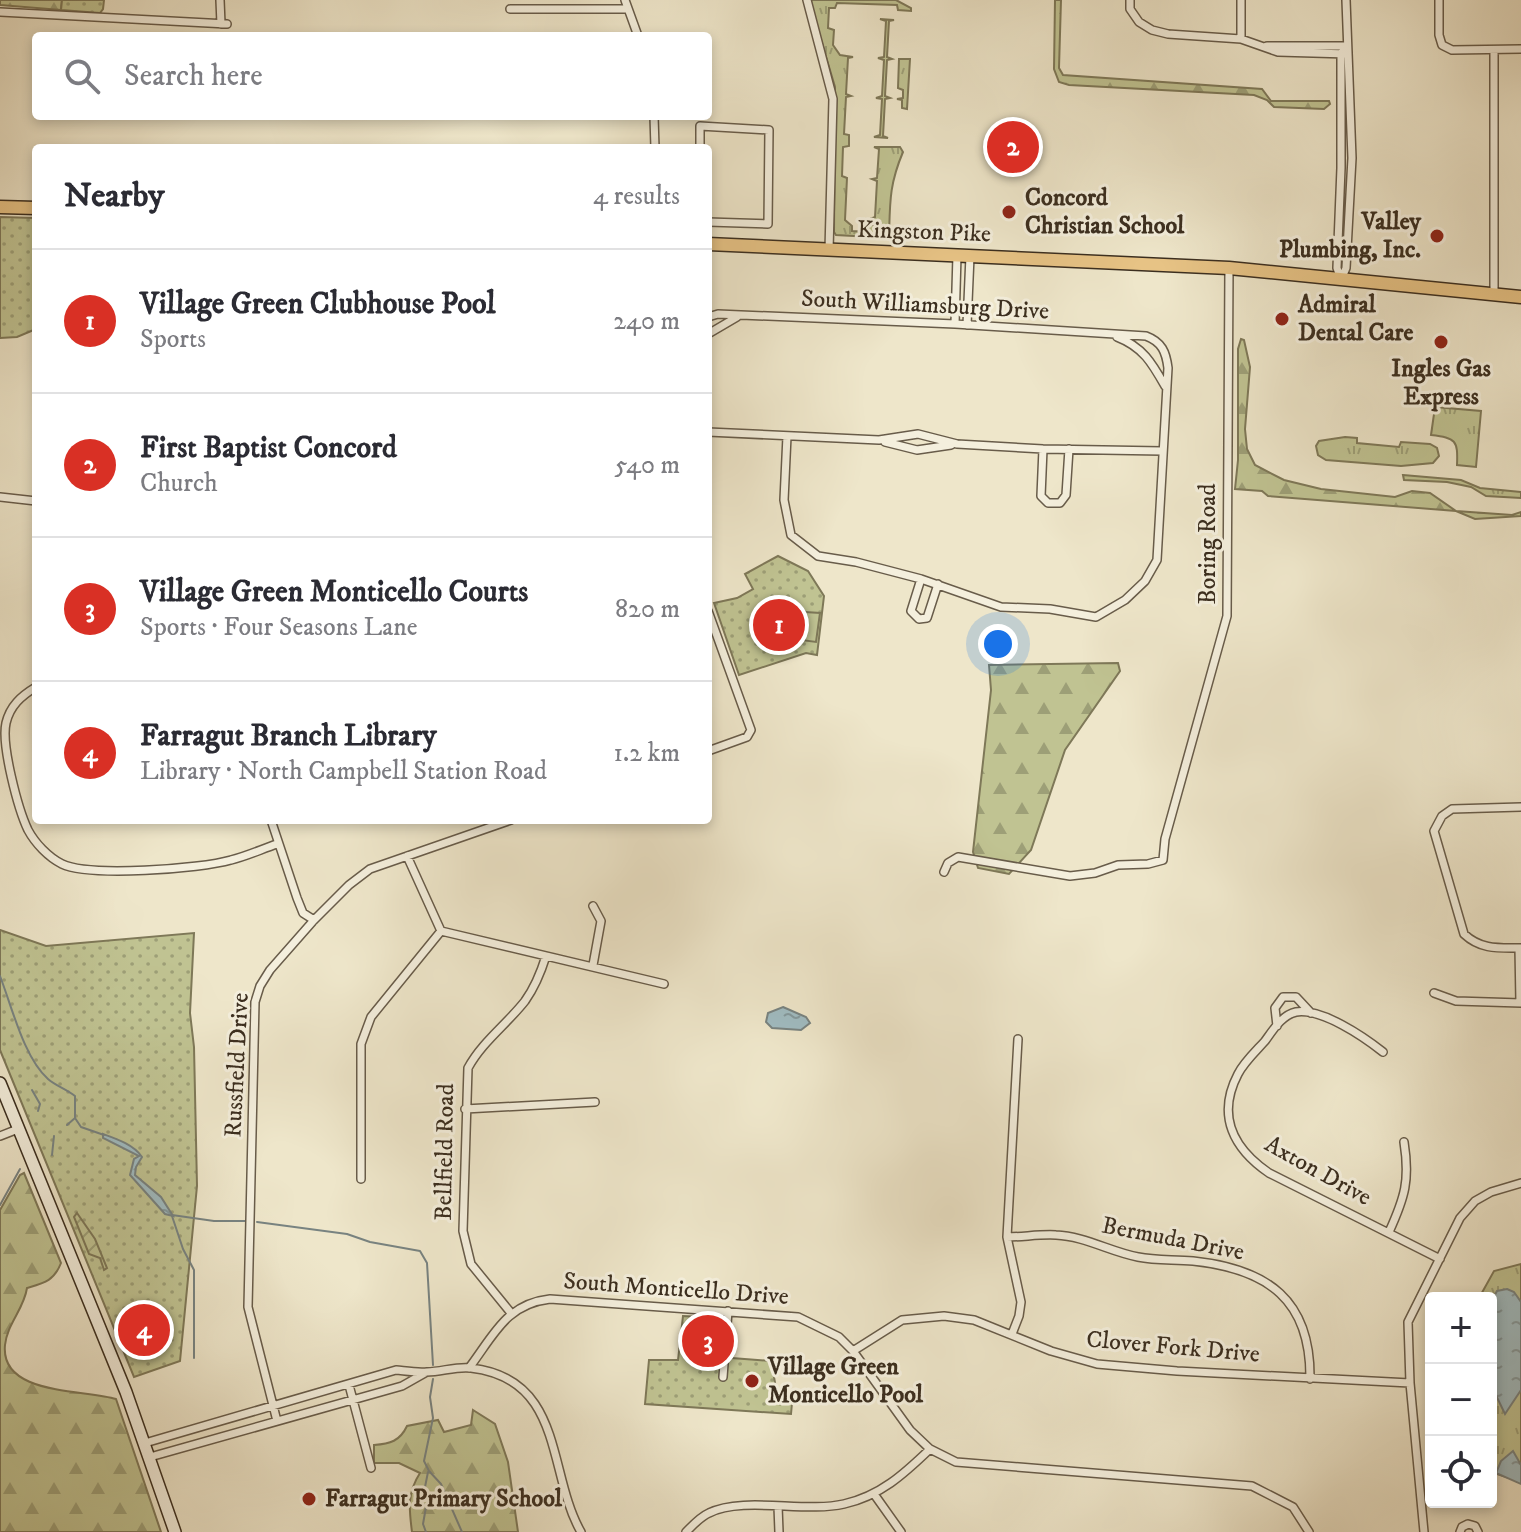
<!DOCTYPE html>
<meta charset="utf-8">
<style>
:root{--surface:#fff;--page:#f7f7f7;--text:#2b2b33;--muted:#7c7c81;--line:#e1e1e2;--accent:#d93025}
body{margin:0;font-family:"IM FELL DW Pica",serif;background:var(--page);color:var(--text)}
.controls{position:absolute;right:24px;bottom:24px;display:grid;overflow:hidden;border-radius:8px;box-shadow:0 4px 12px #0003}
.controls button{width:72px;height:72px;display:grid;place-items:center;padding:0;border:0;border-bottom:2px solid var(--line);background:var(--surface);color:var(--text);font:40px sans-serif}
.you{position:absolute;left:998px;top:644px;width:28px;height:28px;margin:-20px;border:6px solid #fff;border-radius:50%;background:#1a73e8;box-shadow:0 0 0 12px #1a73e833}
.badge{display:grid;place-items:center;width:52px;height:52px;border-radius:50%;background:var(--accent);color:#fff;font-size:26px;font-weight:700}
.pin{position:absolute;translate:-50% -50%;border:4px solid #fff;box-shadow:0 2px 8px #0006}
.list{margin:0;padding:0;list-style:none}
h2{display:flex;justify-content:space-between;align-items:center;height:104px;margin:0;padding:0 32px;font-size:34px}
h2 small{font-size:26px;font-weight:400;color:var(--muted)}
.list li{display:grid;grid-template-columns:52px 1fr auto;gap:24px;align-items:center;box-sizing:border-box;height:144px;padding:0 32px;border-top:2px solid var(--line)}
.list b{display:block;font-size:30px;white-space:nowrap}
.list p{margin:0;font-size:26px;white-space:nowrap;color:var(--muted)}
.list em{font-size:26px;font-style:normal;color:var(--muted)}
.icon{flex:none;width:44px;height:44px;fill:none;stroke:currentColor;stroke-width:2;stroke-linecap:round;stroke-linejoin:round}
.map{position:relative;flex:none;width:1521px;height:1532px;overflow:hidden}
.search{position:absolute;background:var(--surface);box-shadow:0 4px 12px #0003;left:32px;top:32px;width:680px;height:88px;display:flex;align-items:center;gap:20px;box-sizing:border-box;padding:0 28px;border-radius:8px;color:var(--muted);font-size:30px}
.panel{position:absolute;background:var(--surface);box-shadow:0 4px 12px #0003;left:32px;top:144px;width:680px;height:680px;border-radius:8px}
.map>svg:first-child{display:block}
.grass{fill:url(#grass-tufts);stroke:#7e7858;stroke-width:2}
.forest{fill:url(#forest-firs);stroke:#7e7858;stroke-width:2}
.park{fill:url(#park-dots);stroke:#7e7858;stroke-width:2}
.garden{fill:url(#garden-furrows);stroke:#7e7858;stroke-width:2}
.pitch{fill:#c0c392;stroke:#7e7858;stroke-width:2}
.water{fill:url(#water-ripples);stroke:#788381;stroke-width:2}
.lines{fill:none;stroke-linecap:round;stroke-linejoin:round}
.stream{stroke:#788381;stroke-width:2}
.minor-casing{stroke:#685c4a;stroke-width:10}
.secondary-casing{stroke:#3b2e1f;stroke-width:14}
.primary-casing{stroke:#3b2e1f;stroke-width:15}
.minor{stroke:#f4efdd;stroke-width:7}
.secondary{stroke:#f4efdd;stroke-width:11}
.primary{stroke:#e7c385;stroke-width:12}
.poi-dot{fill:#8f2418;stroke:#f4efdd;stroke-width:3}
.labels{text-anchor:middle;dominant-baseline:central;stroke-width:6;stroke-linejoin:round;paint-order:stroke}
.poi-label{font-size:24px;font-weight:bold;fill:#3b2e1f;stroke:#f4efdd;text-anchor:start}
.street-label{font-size:24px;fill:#3b2e1f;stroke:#f4efdd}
</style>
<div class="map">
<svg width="1521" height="1532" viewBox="0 0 1521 1532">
<defs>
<pattern id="grass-tufts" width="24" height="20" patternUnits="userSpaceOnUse" patternTransform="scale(2)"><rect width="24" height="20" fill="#c0c392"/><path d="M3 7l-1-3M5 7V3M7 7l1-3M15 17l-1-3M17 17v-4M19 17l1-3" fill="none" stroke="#9d9f77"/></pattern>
<pattern id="forest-firs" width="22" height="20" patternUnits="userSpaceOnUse" patternTransform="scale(2)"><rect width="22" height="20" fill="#c0c392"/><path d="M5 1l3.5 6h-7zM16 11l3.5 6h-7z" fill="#9d9f77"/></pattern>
<pattern id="park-dots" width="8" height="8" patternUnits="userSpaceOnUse" patternTransform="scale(2)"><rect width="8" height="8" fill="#c0c392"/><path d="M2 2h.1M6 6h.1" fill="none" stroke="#9d9f77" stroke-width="1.8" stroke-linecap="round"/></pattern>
<pattern id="garden-furrows" width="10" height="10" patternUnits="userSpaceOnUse" patternTransform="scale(2)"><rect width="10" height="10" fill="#c0c392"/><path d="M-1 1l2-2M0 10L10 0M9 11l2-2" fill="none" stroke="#9d9f77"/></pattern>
<pattern id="water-ripples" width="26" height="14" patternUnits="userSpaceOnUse" patternTransform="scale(2)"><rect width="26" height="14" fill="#a0bcc2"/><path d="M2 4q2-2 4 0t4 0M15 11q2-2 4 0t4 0" fill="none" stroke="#84999d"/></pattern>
</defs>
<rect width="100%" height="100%" fill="#eee6ca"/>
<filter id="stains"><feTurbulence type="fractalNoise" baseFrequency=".0025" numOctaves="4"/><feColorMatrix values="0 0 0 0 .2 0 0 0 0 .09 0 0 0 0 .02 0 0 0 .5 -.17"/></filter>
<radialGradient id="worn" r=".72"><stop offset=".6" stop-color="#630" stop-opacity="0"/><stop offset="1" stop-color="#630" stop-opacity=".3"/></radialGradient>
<path class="grass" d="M809 0H896L911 8V11L898 10 897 5 837 3 835 8H829L828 28 834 30 833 45 840 55 853 57 848 58 846 94 851 96 846 97 844 134 849 135V146L843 147 842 176 847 178 845 220 852 226V231L868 232 869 225H875V220L870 219 875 217 877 181 872 179 877 178 879 149 874 147H900L903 152C889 185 890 203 889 238L836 235 834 232 835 87Z
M880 19 894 20 889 21 887 57 892 59 887 60 885 96 890 98 885 99 883 136 888 138 874 137 880 135 882 99 876 98 882 96 884 60 878 58 884 57 886 21Z
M899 59H910L907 109 902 108V100L897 99 903 98V90L898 88Z
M1435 407 1481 411 1476 467 1457 465C1458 440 1456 438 1431 435Z
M1345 437 1357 438V443L1399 447 1401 442 1430 444 1437 448 1439 456 1433 463 1401 466 1326 460 1318 455 1316 446 1319 441Z
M1403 475 1461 480 1480 488 1521 492V498L1486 496 1471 487 1447 482 1404 480Z
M1521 1264V1482L1491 1472V1298H1479L1494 1271Z"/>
<path class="forest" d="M0 0H62L61 10 0 5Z
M1055 0H1061L1059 68 1063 75 1262 89 1271 101H1329L1330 104 1324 109 1274 107 1267 100 1254 95 1069 85 1059 82 1054 69Z
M1241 339 1244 340 1250 367 1245 429 1247 449 1255 465 1284 480 1321 489 1395 497 1412 491 1430 493 1456 511 1512 515 1521 512V516L1475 519 1456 511 1268 496 1262 491 1235 489 1238 460V349Z
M1118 663 1120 671 1065 750 1031 850 1009 874 978 868 973 852 991 690 989 665Z
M24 1173 61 1263C54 1281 44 1283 27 1288 24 1309 7 1324 5 1345 0 1396 85 1389 116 1399L161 1532H0V1210L20 1175Z
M473 1410 495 1424 508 1462 518 1532H412C409 1509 407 1493 420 1473L399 1463H374V1445C390 1444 400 1441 407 1426L438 1420 444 1432 471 1425Z"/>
<path class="park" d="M62 0H104L103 9 100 13 61 10Z
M0 217 36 218V329L17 337 0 338Z
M778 556 808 571 824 596 817 655 806 653 739 675 714 603 737 598 753 589 745 574Z
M0 930 46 946 194 933 190 1013 194 1047 197 1186 180 1361 134 1377 0 1050Z
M683 1316 721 1318 719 1357 771 1361 776 1388 792 1403 791 1414 645 1404 649 1360H678Z"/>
<path class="garden" d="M77 1213 95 1239 107 1268 104 1270 100 1258 89 1254 74 1217Z"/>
<path class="pitch" d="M805 612 820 613 816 642 801 640Z"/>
<path class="water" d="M783 1007 806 1017 810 1023 801 1030 772 1028 766 1022 768 1013Z
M103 1134C117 1139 134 1145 142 1157L136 1167 135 1175 161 1197 173 1216 165 1214 130 1175 134 1159 139 1156 103 1138Z
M1507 1289 1514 1292 1521 1302V1390L1505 1414 1491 1385V1302L1497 1291Z
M1513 1451 1521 1465V1484L1496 1473 1501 1461Z"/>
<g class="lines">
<path class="stream" d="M144 34 153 33
M164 34 193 36
M0 976C12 1007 24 1058 48 1079 56 1086 66 1089 75 1096V1118L67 1125
M32 1090 40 1104 38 1111
M75 1118 81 1127 104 1135
M52 1155 54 1136
M0 1205 20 1169
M172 1215 214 1221H245
M172 1216 183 1249 194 1270V1358
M257 1222 347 1234 370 1242 420 1251 427 1263 433 1365
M433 1379 430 1397 433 1418 424 1461 429 1471 441 1484 462 1532
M426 1532 423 1524 426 1507 422 1502 428 1472"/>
<g class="minor-casing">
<path id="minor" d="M220 0 221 24
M625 0 638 36
M807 0 833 99 829 250
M1130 0V9L1139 22 1152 30 1168 34 1241 39 1278 52 1348 54
M1439 0V35L1442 45 1452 50 1521 49
M510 9H628
M0 12 227 24
M1241 39V0
M1267 46H1346
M1494 50V294
M654 116 655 148
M700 148V126L769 130 768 224 708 222
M1341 280 1346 268 1352 158 1346 0
M1341 280 1337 268 1341 168V55L1343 51
M708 317 718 314 955 324 1146 336C1162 342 1166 352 1168 368L1157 560 1145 581 1125 600 1096 617 1050 609 1001 607 921 579 856 562 818 556 791 535 784 500 787 436
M955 324 957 255
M967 325 970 256
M708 334 737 317
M1117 337C1143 347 1152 363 1165 386
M708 432 879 440 918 434 957 444 1043 449 1162 451
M885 442 917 450 951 445
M1043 449 1041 496 1048 503H1060L1066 495 1069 449
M0 497 36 501
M921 579 911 611 919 619 927 618 938 584
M708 611 751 730 747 737 708 751
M36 687C21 696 10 706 6 723 1 745 18 809 28 830 35 843 48 857 62 864 89 877 200 869 231 860 247 856 262 849 277 844
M1521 807 1452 809 1442 816 1434 831 1464 934C1481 950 1499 948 1521 948
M271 820 297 898 303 913 314 920
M407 856 441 931 664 984
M944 872 948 863 958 857 1070 876 1095 873 1118 865 1148 864 1163 860 1165 839 1227 616 1229 268
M593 906 601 921 593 965
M1519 948 1520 1003
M1434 993 1456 1001 1521 1003
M1277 1026 1275 1008 1283 997H1296L1311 1013
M1383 1052C1364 1037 1322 1008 1296 1012 1282 1015 1273 1030 1265 1041 1256 1051 1244 1062 1238 1074 1216 1116 1234 1149 1269 1173L1440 1259
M465 1109 595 1102
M0 1136 18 1129
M361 1179V1044L371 1017 441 931
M1389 1232C1405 1197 1410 1180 1404 1142
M1007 1237C1023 1237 1040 1234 1056 1235 1084 1236 1111 1252 1138 1257 1157 1261 1175 1259 1193 1261 1268 1269 1311 1300 1310 1379
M511 1313 471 1264 463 1231 468 1068C482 1042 507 1024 525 1001 535 987 541 972 546 956
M1012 1334 1019 1316 1021 1302 1007 1237 1018 1039
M853 1351 902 1320 944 1316 974 1320 1051 1351 1097 1364 1177 1371 1410 1383
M469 1368C494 1335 506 1304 550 1299L798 1317 839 1337 853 1351 910 1430 930 1449 956 1462 1252 1486 1293 1507 1309 1532
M723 1377 728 1311
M349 1385 371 1468
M277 1421 248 1307 255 1002 260 986 270 970 314 920 349 885 370 869 511 820
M145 1443 396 1370C406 1371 417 1373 427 1372 441 1372 457 1366 471 1368 565 1379 547 1473 581 1532
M150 1457 402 1386 425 1373
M874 1494 901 1532
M778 1506 779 1532
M686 1532C693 1525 700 1517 709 1513 743 1496 805 1513 844 1504 880 1496 904 1474 930 1449
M1424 1532 1410 1383 1408 1322 1460 1218 1475 1201 1491 1192 1521 1183
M1460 1532 1462 1527 1468 1524 1475 1526 1478 1532"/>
</g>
<g class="secondary-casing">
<path id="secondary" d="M0 1083 126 1392 175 1532"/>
</g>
<g class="primary-casing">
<path id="primary" d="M0 207 36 208
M708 244 1229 268 1521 297"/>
</g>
<use href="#minor" class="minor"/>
<use href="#secondary" class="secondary"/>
<use href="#primary" class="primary"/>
</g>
<g class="poi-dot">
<circle cx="1009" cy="212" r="8"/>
<circle cx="1437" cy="236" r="8"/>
<circle cx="1282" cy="319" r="8"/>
<circle cx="1441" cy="342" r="8"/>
<circle cx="752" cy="1381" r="8"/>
<circle cx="309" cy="1499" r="8"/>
</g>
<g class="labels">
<g class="poi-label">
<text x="1025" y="198">Concord<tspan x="1025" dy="28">Christian School</tspan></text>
<text x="1421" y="222" text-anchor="end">Valley<tspan x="1421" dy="28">Plumbing, Inc.</tspan></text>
<text x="1298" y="305">Admiral<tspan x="1298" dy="28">Dental Care</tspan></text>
<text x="1441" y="369" text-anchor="middle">Ingles Gas<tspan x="1441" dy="28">Express</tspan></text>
<text x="768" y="1367">Village Green<tspan x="768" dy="28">Monticello Pool</tspan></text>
<text x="325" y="1499">Farragut Primary School</text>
</g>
<g class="street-label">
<text transform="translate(924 232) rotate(2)">Kingston Pike</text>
<text transform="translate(925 305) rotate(3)">South Williamsburg Drive</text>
<text transform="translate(1208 544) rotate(-90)">Boring Road</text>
<text transform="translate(237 1065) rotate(-87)">Russfield Drive</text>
<text transform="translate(445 1152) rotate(-89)">Bellfield Road</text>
<text transform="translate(1318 1171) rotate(29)">Axton Drive</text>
<text transform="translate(1173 1239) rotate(11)">Bermuda Drive</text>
<text transform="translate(676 1289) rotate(4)">South Monticello Drive</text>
<text transform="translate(1173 1347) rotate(5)">Clover Fork Drive</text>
</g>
</g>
<rect width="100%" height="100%" filter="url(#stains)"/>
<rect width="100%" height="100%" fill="url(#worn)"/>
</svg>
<div class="controls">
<button>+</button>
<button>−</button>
<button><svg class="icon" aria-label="locate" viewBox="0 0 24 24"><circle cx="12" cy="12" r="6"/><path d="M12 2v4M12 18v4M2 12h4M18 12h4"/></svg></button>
</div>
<div class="you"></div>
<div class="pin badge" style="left:779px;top:625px">1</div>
<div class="pin badge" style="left:1013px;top:147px">2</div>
<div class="pin badge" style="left:708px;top:1341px">3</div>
<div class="pin badge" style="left:144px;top:1330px">4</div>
<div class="search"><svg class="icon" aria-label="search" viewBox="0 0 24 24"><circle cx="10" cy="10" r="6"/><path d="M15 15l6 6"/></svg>Search here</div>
<section class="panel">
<h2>Nearby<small>4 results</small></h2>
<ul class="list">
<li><span class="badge">1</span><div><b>Village Green Clubhouse Pool</b><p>Sports</p></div><em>240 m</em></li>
<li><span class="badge">2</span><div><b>First Baptist Concord</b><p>Church</p></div><em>540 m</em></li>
<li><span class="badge">3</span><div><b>Village Green Monticello Courts</b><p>Sports · Four Seasons Lane</p></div><em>820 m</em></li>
<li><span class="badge">4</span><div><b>Farragut Branch Library</b><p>Library · North Campbell Station Road</p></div><em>1.2 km</em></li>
</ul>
</section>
</div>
